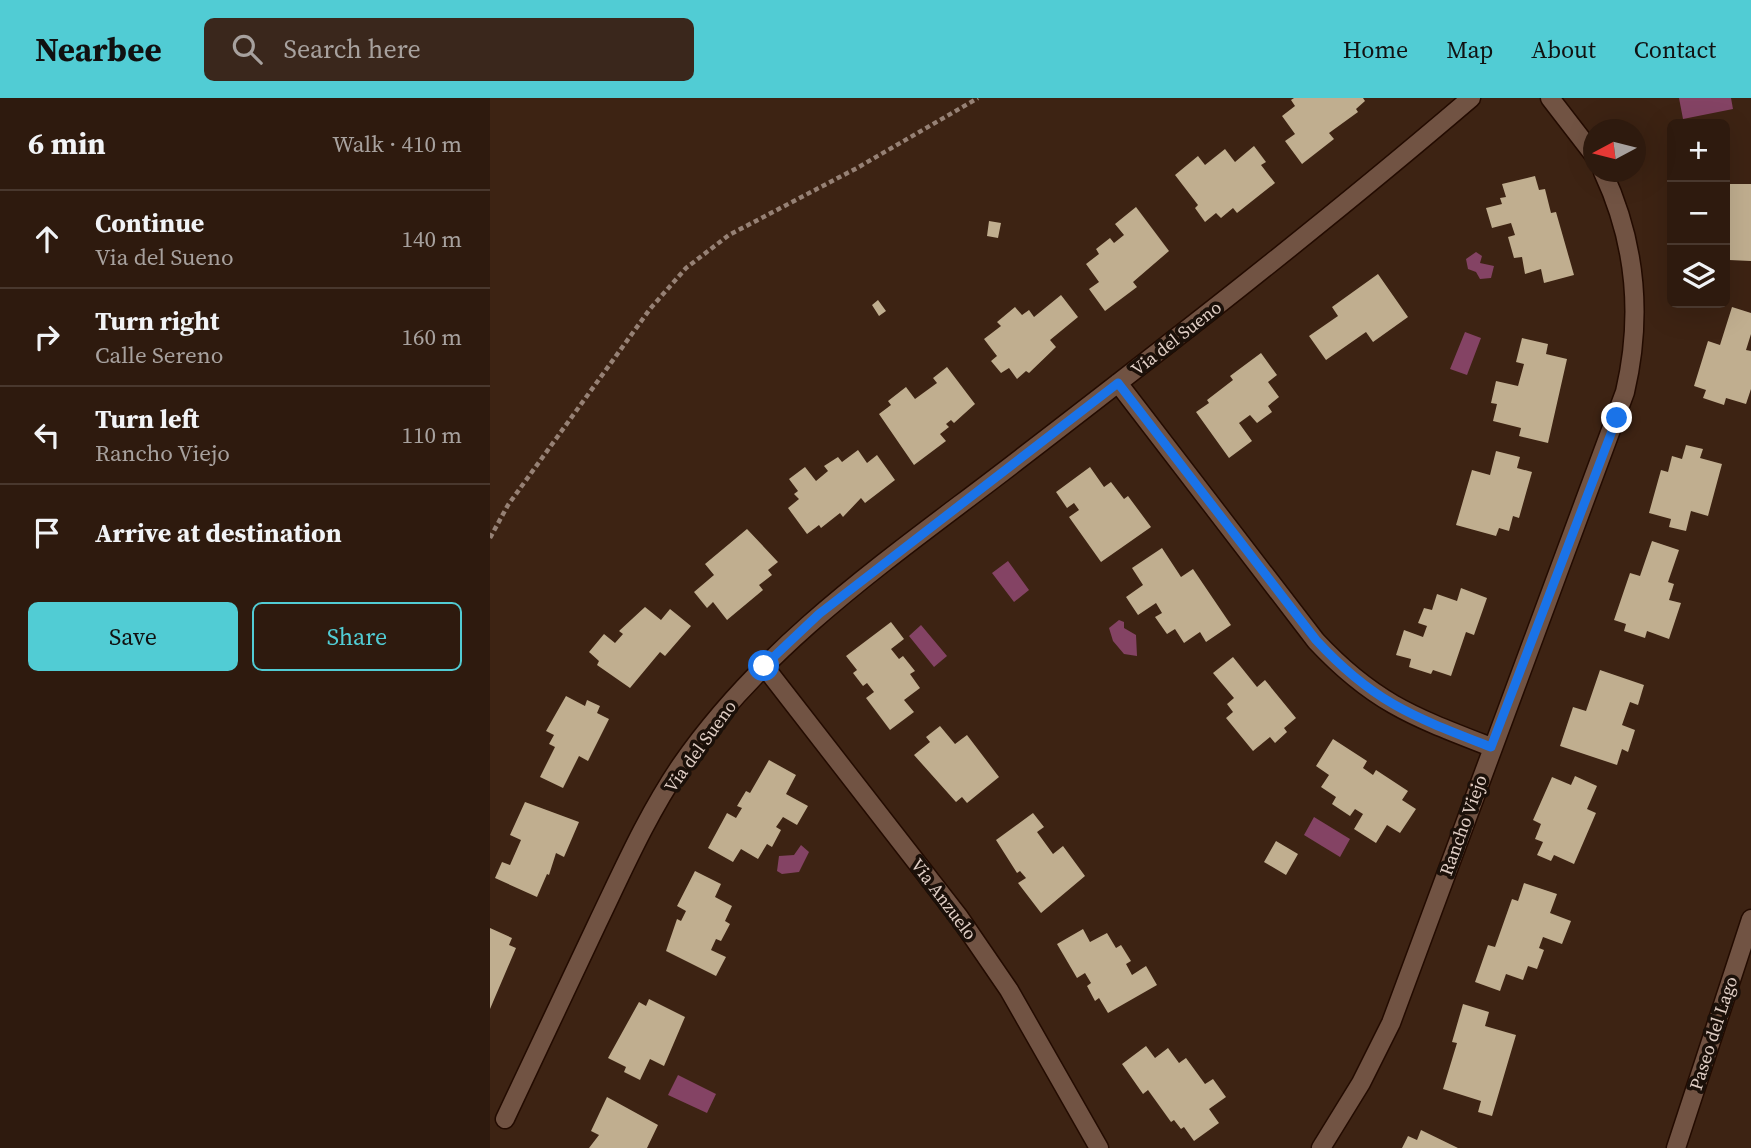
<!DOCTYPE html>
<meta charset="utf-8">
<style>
:root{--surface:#2e1a0e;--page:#3a271c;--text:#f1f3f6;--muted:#a7a19e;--line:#49382e;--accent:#51ccd4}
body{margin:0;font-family:"Source Serif 4",serif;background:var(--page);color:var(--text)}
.controls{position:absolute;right:21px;top:21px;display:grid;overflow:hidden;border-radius:10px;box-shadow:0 7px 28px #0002}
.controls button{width:63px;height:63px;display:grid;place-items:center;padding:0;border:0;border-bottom:2px solid var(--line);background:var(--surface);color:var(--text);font:35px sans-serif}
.compass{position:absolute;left:1093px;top:21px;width:63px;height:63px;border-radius:50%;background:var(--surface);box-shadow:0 7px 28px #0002;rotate:263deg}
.stop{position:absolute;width:21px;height:21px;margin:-16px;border:5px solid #1a73e8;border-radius:50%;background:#fff}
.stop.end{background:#1a73e8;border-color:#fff;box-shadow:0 2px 7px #0008}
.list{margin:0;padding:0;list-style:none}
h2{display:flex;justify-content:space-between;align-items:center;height:91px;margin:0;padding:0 28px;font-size:30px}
h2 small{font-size:23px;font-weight:400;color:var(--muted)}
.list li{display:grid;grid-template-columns:46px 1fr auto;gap:21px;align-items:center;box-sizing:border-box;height:98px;padding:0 28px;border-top:2px solid var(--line)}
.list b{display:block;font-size:26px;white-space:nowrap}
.list p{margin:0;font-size:23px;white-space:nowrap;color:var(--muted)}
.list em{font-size:23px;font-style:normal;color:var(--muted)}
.actions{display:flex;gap:14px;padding:21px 28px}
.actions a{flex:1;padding:16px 0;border:2px solid var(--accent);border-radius:10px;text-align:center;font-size:24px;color:var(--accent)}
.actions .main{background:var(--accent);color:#111}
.icon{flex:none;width:38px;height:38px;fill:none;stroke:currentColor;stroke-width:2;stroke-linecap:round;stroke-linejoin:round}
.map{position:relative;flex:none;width:1261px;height:1050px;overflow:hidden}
header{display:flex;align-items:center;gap:42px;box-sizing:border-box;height:98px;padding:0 35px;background:var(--accent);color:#111}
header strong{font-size:33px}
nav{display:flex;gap:38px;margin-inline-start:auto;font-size:24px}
.search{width:490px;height:63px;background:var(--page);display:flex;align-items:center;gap:18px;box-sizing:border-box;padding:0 24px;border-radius:10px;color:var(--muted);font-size:26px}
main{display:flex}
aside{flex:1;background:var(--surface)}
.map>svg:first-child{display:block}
.water{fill:#844364}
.building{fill:#c0ae8f}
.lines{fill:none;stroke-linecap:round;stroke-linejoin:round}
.minor-casing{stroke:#230b00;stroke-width:21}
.path{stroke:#968175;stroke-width:4.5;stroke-dasharray:5 3.5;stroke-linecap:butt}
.minor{stroke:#715343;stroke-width:18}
.route{stroke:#1a73e8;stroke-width:9}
.labels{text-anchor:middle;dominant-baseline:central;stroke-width:7;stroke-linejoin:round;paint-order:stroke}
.street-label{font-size:18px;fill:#e1cfc6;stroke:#1b1009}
</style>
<header>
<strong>Nearbee</strong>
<div class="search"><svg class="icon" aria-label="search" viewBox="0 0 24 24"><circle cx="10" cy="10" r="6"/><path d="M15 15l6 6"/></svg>Search here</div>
<nav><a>Home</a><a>Map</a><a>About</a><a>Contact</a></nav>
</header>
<main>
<aside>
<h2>6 min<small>Walk · 410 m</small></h2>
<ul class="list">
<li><svg class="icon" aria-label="ahead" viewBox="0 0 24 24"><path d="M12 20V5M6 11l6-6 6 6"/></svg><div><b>Continue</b><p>Via del Sueno</p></div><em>140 m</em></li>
<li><svg class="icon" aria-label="right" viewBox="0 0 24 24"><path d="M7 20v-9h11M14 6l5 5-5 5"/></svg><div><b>Turn right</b><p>Calle Sereno</p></div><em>160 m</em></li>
<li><svg class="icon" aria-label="left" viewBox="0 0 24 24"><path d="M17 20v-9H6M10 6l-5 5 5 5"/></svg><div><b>Turn left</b><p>Rancho Viejo</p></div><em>110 m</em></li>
<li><svg class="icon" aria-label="arrive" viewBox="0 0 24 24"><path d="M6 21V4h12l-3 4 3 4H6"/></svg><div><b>Arrive at destination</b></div></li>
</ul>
<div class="actions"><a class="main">Save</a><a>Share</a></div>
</aside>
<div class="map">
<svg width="1261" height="1050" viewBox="0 0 1261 1050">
<rect width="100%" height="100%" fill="#3d2313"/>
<path class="water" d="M1189 0H1241L1243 11 1193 21Z
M986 154 992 158 990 165 1004 168 1001 180 990 181 986 174 978 171 976 161Z
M975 234 991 240 977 277 960 271Z
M518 463 539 492 524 504 502 475Z
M629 522 634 524V530L646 537 647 558 634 556 623 543 619 530Z
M431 527 457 558 444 569 419 538Z
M824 719 860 741 850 759 814 737Z
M311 747 319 754 309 774 292 776 287 773 289 758 304 757Z
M188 977 226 996 217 1015 178 997Z"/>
<path class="building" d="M804 0H873L875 3 866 11 868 14 839 35 844 41 812 66 795 43 805 36 792 18 805 8 801 2Z
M764 48 776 64 771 67 785 85 747 115 743 110 731 120 726 115 715 124 705 110 708 107 685 77 708 58 715 67 735 51 745 64Z
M1045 78 1049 92 1055 91 1061 115 1066 114 1084 177 1054 185 1051 171 1035 176 1032 159 1024 160 1018 139 1025 137 1021 125 1002 130 996 110 1012 106 1010 100 1016 99 1012 86Z
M1235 86H1261V163L1239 162V179H1235Z
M646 109 679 153 643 184 647 189 615 213 599 191 609 184 596 166 609 156 606 151 620 140 624 145 634 137 625 126Z
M499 123 511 125 508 140 497 138Z
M888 176 918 219 883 244 876 234 836 262 819 238 848 218 842 209Z
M571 197 588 219 560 242 566 249 539 275 536 273 527 281 519 270 511 275 501 263 507 258 494 241 511 228 507 224 525 209 532 217 539 212 544 219Z
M388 202 396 213 389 218 382 207Z
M1242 209 1261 215V236L1256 252 1261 253V291L1256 306 1236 300 1234 307 1213 300 1216 292 1204 288 1218 243 1230 247Z
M1032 240 1058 246 1056 256 1077 261 1058 345 1029 338 1031 330 1003 323 1007 306 1001 305 1006 283 1028 288 1034 266 1026 264Z
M771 255 787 277 778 284 789 299 778 308 782 314 767 325 760 317 749 325 762 343 739 360 706 314 719 305 717 302 743 282 740 278Z
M457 269 485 306 464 325 461 322 456 326 459 329 450 336 456 343 424 367 389 316 401 307 398 303 416 289 425 301 447 285 443 280Z
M1196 347 1213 351 1210 360 1232 366 1218 418 1201 413 1196 433 1179 429 1181 421 1159 415 1171 372 1178 374 1182 358 1192 361Z
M368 352 377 365 387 357 405 382 375 405 371 400 353 419 350 415 331 430 329 427 317 436 298 410 309 401 304 396 308 393 299 381 315 369 326 383 338 373 334 368 348 359 352 364Z
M1006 353 1030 359 1027 370 1042 374 1029 420 1023 418 1019 433 1009 430 1006 438 966 427 982 372 1000 377Z
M600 369 614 389 621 384 634 401 638 398 661 429 611 464 579 419 589 412 584 405 577 410 566 394Z
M257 431 288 464 278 472 282 477 269 487 273 492 237 522 223 504 217 510 204 494 224 477 215 466Z
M1162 443 1189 452 1178 484 1184 486 1179 502 1191 505 1179 541 1157 533 1155 540 1134 533 1136 526 1124 522 1140 475 1150 478Z
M672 450 691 479 703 471 741 527 716 544 710 534 694 545 685 531 677 536 665 519 672 515 666 505 648 517 636 499 653 487 642 470Z
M971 490 997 500 984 537 976 534 961 578 943 572 941 576 919 569 921 561 906 557 914 532 933 539 937 528 928 525 934 510 942 512 947 496 967 503Z
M155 509 171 522 180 511 201 528 175 558 170 554 140 590 107 567 109 563 99 554 114 536 125 545 133 536 129 533Z
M401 524 414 541 401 551 409 561 413 558 425 573 420 576 430 590 414 602 424 614 400 632 376 600 384 594 377 585 373 588 363 575 367 572 356 558Z
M743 559 767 589 775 582 806 620 794 630 797 634 785 645 780 639 763 653 736 620 743 614 737 606 744 600 723 575Z
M1110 572 1154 587 1148 607 1140 604 1132 627 1145 632 1138 654 1132 651 1127 667 1070 648 1083 609 1096 613Z
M76 598 95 608 97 602 110 608 107 615 119 621 98 663 89 658 73 690 50 679 65 649 59 646 64 637 56 633Z
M450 628 465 646 477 637 509 679 477 705 472 699 466 704 424 657 440 644 436 639Z
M843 641 877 663 873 670 883 677 886 672 918 693 912 702 926 711 910 735 897 727 886 745 864 731 873 716 865 711 860 718 842 706 846 699 831 689 839 677 826 668Z
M279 662 306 677 296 696 318 708 307 727 293 719 286 729 291 732 282 749 277 746 268 761 251 751 243 764 218 750 237 715 246 720 252 710 247 708 256 693 260 695Z
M1085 678 1107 688 1097 711 1106 715 1084 766 1064 757 1061 763 1047 757 1053 744 1045 741 1051 726 1043 722 1062 679 1081 687Z
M35 704 89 724 74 759 66 755 59 777 57 776 47 799 5 780 12 764 20 767 31 742 20 737Z
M543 715 554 729 547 734 563 756 573 748 595 778 551 815 528 785 536 780 530 773 527 775 506 742Z
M786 743 808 756 796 777 774 764Z
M205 773 231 786 225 799 242 808 235 823 240 826 231 843 226 841 221 852 236 859 226 878 176 853 187 821 191 823 196 813 187 808Z
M1034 785 1067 796 1060 815 1081 823 1072 846 1053 839 1049 850 1054 852 1047 871 1038 868 1033 882 1016 876 1010 893 985 884 998 847 1005 849 1022 801 1028 803Z
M0 830 22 840 19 847 26 850 0 911Z
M593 831 600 844 617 835 626 850 631 847 641 863 636 866 642 877 656 868 667 887 618 915 609 900 605 903 597 888 601 885 595 875 587 880 567 846Z
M159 901 195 919 174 968 160 961 150 982 134 974 136 969 118 960 149 904 156 908Z
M973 906 999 914 995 928 1026 937 1002 1018 988 1014 991 1003 953 991 967 945 962 944Z
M656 948 665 960 678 950 689 965 696 960 715 986 723 981 736 999 719 1011 729 1025 704 1043 694 1029 691 1031 684 1022 681 1024 658 992 653 996 632 966Z
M117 999 168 1027 157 1050H99L109 1037 101 1033Z
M931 1032 968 1050H912L918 1038 927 1042Z"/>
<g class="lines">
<g class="minor-casing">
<path id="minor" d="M1060 0 1104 57
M628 285 826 543C884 605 924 619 1001 649
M274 568 469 819 519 892 609 1050
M15 1021C46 956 76 891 107 826 133 772 157 717 191 667 279 540 411 453 531 360 683 243 835 125 981 0
M831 1050 871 985 901 925 1135 294C1153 217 1146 145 1113 74
M1186 1050 1261 821"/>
</g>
<path class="path" d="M0 440 18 407 160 211 196 170 239 137 367 70 488 0"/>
<use href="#minor" class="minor"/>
</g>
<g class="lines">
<path class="route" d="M274 568 329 516 628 285 826 542C884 605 924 619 1001 649L1127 320"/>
</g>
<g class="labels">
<g class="street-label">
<text transform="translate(686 240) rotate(-38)">Via del Sueno</text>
<text transform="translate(210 648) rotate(-54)">Via del Sueno</text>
<text transform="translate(973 727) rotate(-70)">Rancho Viejo</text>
<text transform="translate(454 801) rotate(53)">Via Anzuelo</text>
<text transform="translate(1223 935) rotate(-72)">Paseo del Lago</text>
</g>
</g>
</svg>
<div class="controls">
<button>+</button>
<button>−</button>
<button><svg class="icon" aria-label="layers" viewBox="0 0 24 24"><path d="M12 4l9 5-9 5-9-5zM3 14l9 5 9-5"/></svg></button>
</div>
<svg class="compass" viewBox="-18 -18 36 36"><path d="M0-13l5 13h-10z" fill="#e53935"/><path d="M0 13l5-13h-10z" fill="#a7a19e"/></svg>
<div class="stop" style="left:274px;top:568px"></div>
<div class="stop end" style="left:1127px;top:320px"></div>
</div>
</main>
